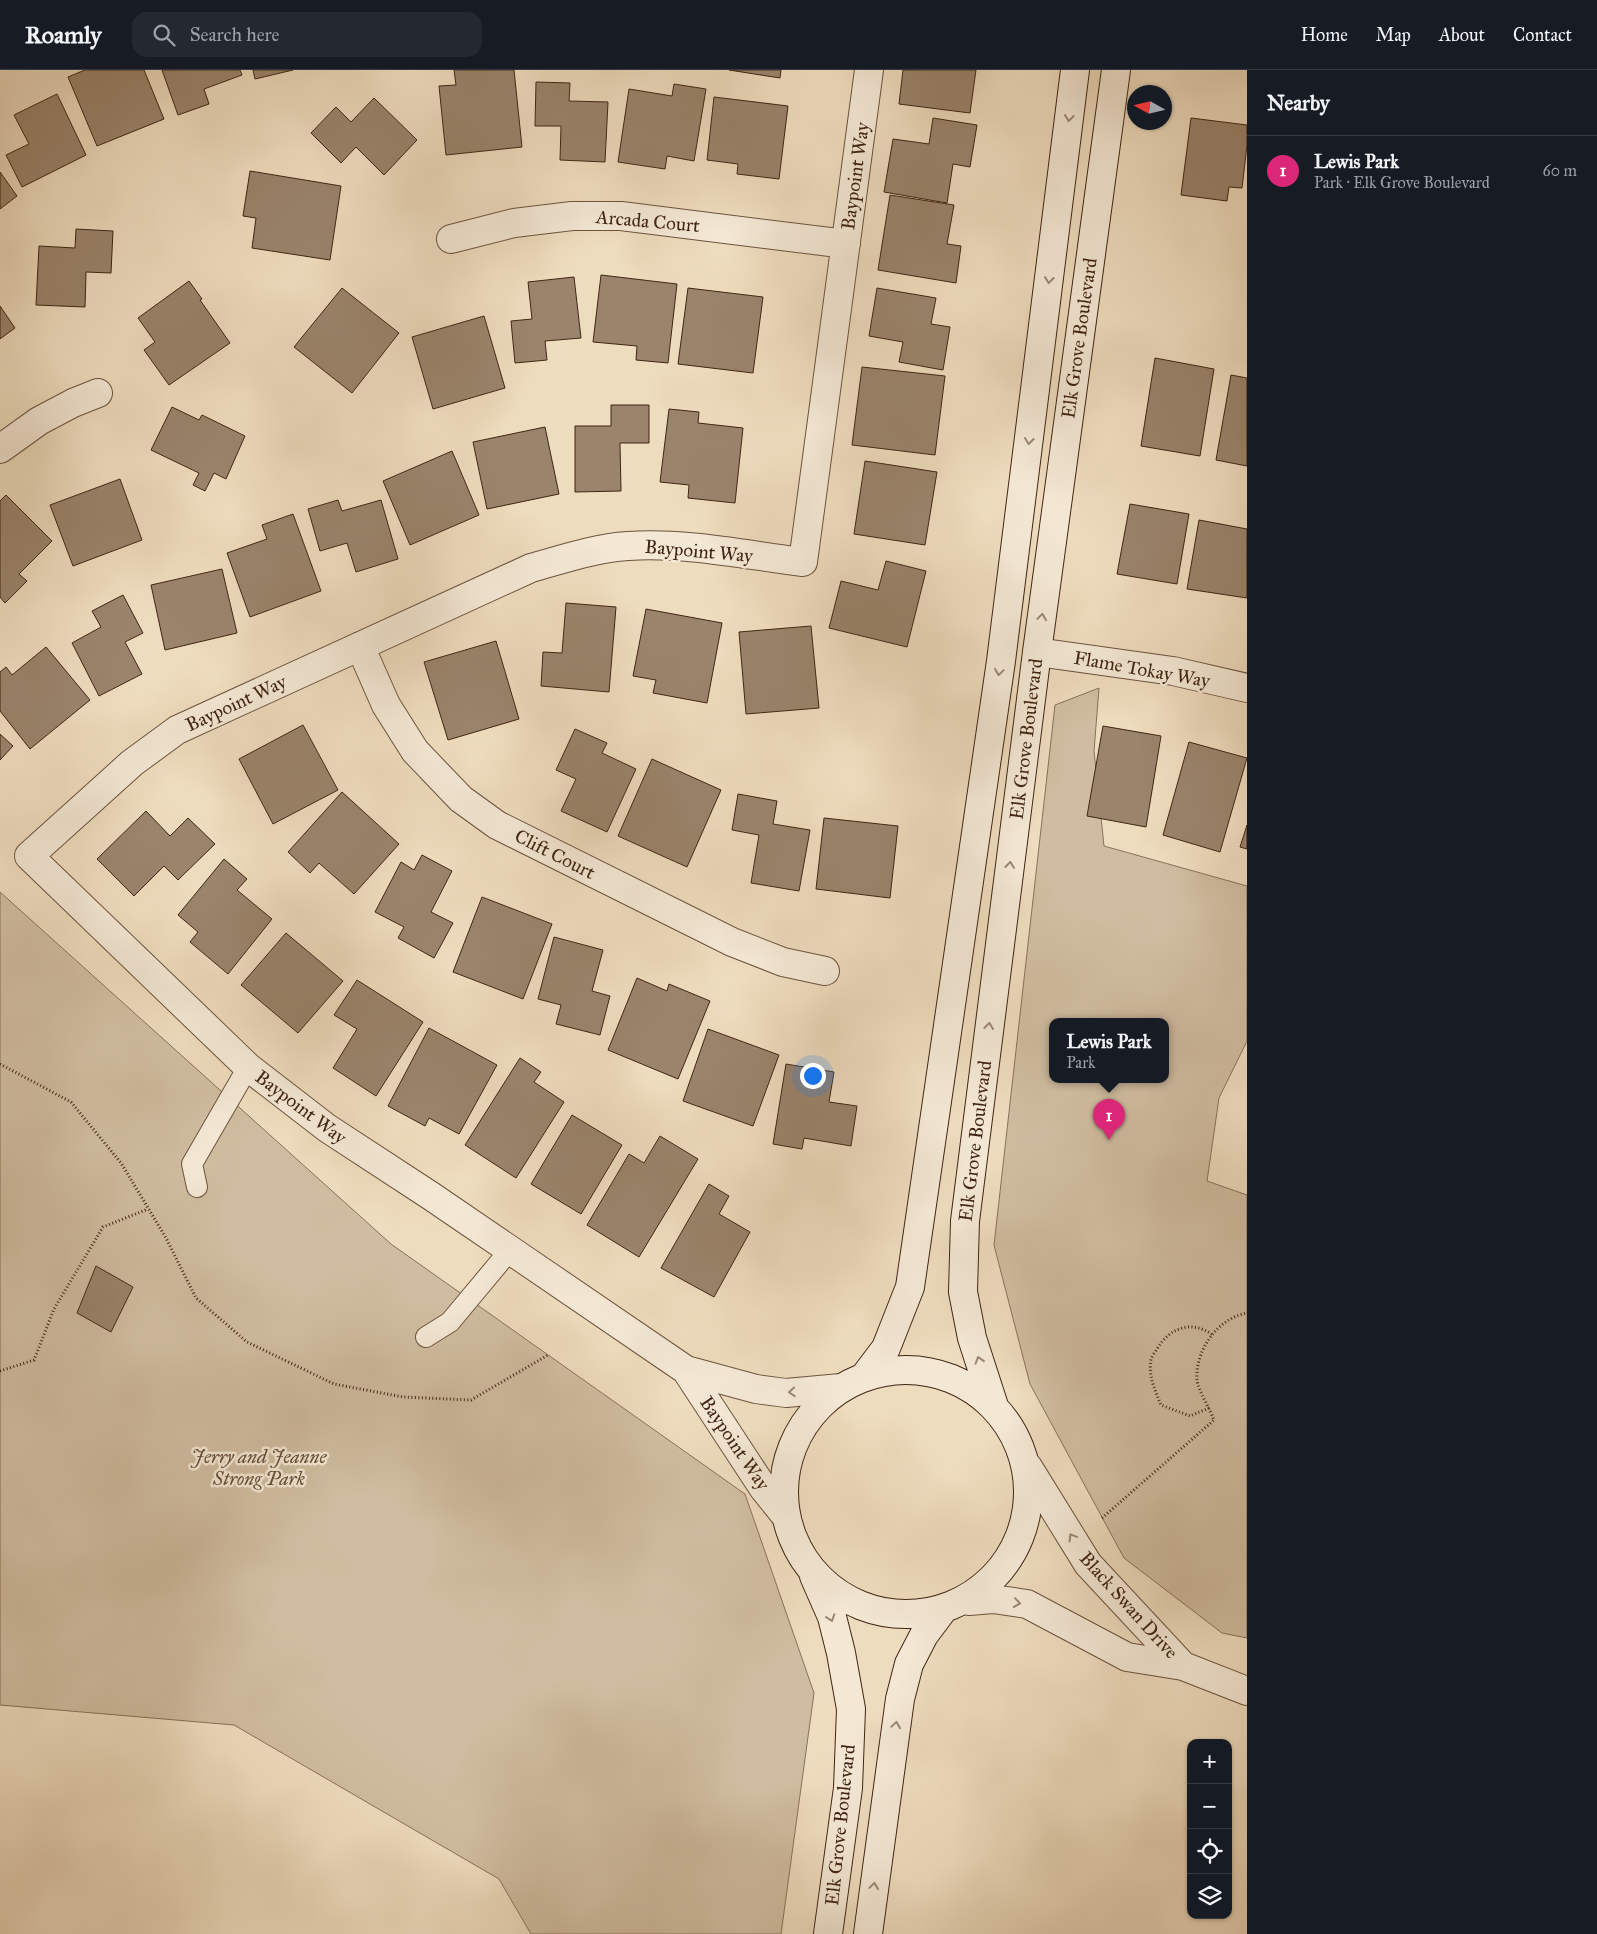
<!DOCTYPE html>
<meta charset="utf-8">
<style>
:root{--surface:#171b24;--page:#242831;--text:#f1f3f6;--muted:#9ea1a6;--line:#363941;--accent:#db2777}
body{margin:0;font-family:"IM FELL Great Primer",serif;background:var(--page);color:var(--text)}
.controls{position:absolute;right:15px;bottom:15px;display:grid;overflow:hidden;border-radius:10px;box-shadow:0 1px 4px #0004}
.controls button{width:45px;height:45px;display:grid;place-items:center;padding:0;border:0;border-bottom:1px solid var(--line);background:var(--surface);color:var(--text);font:25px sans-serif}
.compass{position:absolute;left:1127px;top:15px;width:45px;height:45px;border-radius:50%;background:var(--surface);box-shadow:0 1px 4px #0004;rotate:278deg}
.you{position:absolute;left:812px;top:1005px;width:18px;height:18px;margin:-12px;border:4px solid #fff;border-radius:50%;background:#1a73e8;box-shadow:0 0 0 8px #1a73e833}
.badge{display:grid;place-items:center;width:32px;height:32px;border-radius:50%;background:var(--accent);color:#fff;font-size:16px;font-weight:700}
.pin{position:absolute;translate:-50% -41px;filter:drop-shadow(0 1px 2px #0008)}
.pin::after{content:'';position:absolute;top:26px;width:18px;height:15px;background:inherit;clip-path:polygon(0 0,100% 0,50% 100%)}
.popup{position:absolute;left:1049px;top:948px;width:120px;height:65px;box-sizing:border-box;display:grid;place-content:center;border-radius:10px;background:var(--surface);filter:drop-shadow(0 1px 4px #0005);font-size:16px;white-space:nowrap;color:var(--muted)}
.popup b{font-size:19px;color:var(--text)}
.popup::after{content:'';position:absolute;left:50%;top:100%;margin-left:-10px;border:10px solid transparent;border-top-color:var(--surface)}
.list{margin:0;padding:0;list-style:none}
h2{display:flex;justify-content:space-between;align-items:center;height:65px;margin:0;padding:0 20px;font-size:21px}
h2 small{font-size:16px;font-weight:400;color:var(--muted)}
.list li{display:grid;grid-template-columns:32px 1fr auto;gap:15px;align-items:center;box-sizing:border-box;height:70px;padding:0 20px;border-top:1px solid var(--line)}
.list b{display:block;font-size:19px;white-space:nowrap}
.list p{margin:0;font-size:16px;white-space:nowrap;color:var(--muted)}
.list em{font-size:16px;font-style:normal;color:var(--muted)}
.icon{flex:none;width:28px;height:28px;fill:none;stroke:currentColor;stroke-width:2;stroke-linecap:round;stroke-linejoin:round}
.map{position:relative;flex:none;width:1247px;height:1864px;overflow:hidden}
header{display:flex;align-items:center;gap:30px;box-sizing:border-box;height:70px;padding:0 25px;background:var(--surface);border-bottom:1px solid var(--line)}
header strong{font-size:24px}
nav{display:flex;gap:28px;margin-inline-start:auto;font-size:18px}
.search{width:350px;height:45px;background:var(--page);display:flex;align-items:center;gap:12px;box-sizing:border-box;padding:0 18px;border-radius:15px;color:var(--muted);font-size:19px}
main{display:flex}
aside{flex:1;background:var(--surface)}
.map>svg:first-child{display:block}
.green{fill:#d0bda1;stroke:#88715a;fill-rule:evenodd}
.building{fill:#9a846c;stroke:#402513}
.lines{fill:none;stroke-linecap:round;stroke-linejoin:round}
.service-casing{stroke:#6c533e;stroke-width:22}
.minor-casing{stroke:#6c533e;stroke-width:30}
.secondary-casing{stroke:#402513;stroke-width:30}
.path{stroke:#402513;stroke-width:3;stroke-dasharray:1 2.5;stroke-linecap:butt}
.service{stroke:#f4e8d5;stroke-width:20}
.minor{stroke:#f4e8d5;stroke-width:28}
.secondary{stroke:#f4e8d5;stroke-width:28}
.oneway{stroke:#9a8674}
.labels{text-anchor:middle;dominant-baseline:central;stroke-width:5;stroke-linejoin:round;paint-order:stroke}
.street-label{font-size:19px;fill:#402513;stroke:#f4e8d5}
.park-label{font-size:19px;font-style:italic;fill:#644b36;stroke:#f4e8d5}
</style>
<header>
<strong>Roamly</strong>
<div class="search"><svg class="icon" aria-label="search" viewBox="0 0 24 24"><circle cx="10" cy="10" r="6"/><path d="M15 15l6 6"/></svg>Search here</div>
<nav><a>Home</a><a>Map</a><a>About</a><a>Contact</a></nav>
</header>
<main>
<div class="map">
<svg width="1247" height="1864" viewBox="0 0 1247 1864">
<rect width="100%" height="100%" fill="#eedcbe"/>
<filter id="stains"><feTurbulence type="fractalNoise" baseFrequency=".004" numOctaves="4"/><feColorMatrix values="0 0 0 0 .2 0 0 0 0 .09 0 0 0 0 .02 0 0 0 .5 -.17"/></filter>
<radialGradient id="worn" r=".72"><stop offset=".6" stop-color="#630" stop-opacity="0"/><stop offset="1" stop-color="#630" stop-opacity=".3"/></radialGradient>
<path class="green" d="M1099 618 1094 681 1104 776 1247 816V971L1219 1028 1207 1111 1247 1125V1568L1222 1563 1124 1488 1030 1314 994 1175 1055 635ZM1053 951H1165V1009H1053Z
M0 822 391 1174 745 1424 814 1623 781 1864H531L499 1809 234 1655 0 1635Z"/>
<path class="building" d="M85 0H144L164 49 97 76 68 7Z
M162 0H240L242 5 204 19 209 34 178 45Z
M253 0H293L255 9Z
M454 0H514L522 77 446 85 439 16 456 15Z
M729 0H781L780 8Z
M903 0H976L970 43 899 34Z
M536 12 570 13 569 31 608 32 605 92 560 90 561 56H535Z
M674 14 706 19 694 91 667 86 665 99 618 92 629 19 672 26Z
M57 24 86 85 22 117 6 85 29 74 14 45Z
M714 27 788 36 779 109 737 104 738 94 707 90Z
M374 28 417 70 384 105 356 77 341 93 311 63 336 37 351 52Z
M933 48 977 55 970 97 953 94 947 133 884 122 893 69 929 74Z
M1191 48 1247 55V75L1242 118 1229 117 1227 131 1181 125Z
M250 101 341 116 330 190 252 178 256 148 243 146Z
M0 102 17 126 0 139Z
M890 125 954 135 947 174 961 176 956 213 878 200Z
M76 159 113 161 111 203 86 202 85 237 36 235 39 176 75 178Z
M601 205 677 214 668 293 636 290 637 276 593 272Z
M574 207 581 268 545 271 547 290 515 293 511 251 532 249 528 212Z
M189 211 202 229 200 230 230 273 169 315 144 280 155 272 138 248Z
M342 218 399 263 352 323 294 277Z
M688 218 763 227 753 303 678 294Z
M877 218 936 228 931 254 950 257 943 300 899 292 903 272 869 266Z
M0 236 15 258 0 269Z
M484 246 505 318 433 339 412 267Z
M1155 288 1214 299 1200 386 1141 376Z
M862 297 945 306 935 385 852 375Z
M1231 305 1247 308V396L1216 390Z
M611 335H649V373H620L621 421 575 422V356H611Z
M172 337 199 350 202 345 245 366 226 409 214 403 205 421 193 415 199 403 151 380Z
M669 339 699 342 698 353 743 358 735 433 688 428 689 415 660 412Z
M545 357 559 424 487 439 473 372Z
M452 381 479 445 410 475 383 411Z
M865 391 937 402 925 475 854 464Z
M120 409 142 470 73 496 50 435Z
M6 425 52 471 19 504 27 511 5 533 0 527V431Z
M338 430 342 441 381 430 398 489 356 502 347 473 320 481 308 439Z
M1130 434 1189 444 1177 514 1117 504Z
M293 444 321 521 250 547 227 483 267 469 262 455Z
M1199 450 1247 459V528L1187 519Z
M886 491 926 501 907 577 829 558 841 511 878 520Z
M222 499 237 563 165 580 151 515Z
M123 525 143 563 125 572 142 604 99 626 72 573 101 557 92 541Z
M566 533 616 537 609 622 541 616 543 582 562 583Z
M646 539 722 553 707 633 653 623 656 610 633 606Z
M811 556 819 638 746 644 739 562Z
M496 571 519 649 448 670 424 592Z
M46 577 90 630 30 679 0 641V602L6 597 12 605Z
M303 655 338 720 273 754 239 689Z
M1103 656 1161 666 1146 757 1087 746Z
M575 659 607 673 602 683 636 699 607 762 561 741 576 709 556 700Z
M0 664 13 676 0 690Z
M1189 672 1247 688 1220 782 1163 765Z
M652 689 721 720 687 797 618 766Z
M342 722 399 774 354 824 319 793 310 803 288 782Z
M738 724 777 731 773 754 810 760 799 821 751 813 759 765 732 760Z
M146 741 170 766 188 748 215 774 178 810 164 796 134 826 97 789Z
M824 748 898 756 890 828 816 819Z
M1247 755V779L1240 777Z
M422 785 452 801 431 842 453 853 434 888 398 868 404 857 375 842 401 792 414 800Z
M224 789 247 809 237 820 272 849 228 904 190 872 198 862 178 845Z
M482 827 552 854 523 929 453 902Z
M286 863 343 911 298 963 241 915Z
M554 867 603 880 592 921 610 926 600 965 556 954 561 935 538 929Z
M637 908 667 921 669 914 710 931 678 1009 608 980Z
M357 910 423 952 376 1026 333 998 357 959 334 945Z
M429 958 497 995 459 1064 429 1048 425 1056 388 1036Z
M708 959 779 985 753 1056 683 1031Z
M520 988 541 1002 534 1012 564 1032 516 1108 465 1075Z
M786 994 834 1002 829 1032 857 1036 851 1076 804 1068 802 1079 773 1074Z
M572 1045 622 1075 581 1144 531 1114Z
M660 1066 698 1089 639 1187 587 1155 629 1084 644 1093Z
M709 1114 729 1126 719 1144 750 1162 714 1227 661 1198Z
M96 1196 133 1217 111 1262 77 1243Z"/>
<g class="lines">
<g class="service-casing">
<path id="service" d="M197 1117 192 1094 248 997
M426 1267 450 1252 510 1180"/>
</g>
<g class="minor-casing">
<path id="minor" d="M451 169 514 153 572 146H621L846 174
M0 379 39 351 73 333 98 323
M360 576 386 635 415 681 461 729 497 755 732 872 783 892 825 901
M1037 582 1173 601 1247 618
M686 1300 764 1419 785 1445
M841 1318 786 1323 756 1319 686 1300 431 1126 327 1058 248 997 29 786 132 693 177 660 531 498C563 489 595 478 628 476 686 472 746 485 803 492L869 0
M1028 1397 1088 1494 1183 1596
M969 1531 993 1529 1027 1534 1127 1587 1183 1596 1247 1621"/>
</g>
<g class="secondary-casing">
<path id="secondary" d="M784 1422a122 122 0 1 1 244 0a122 122 0 1 1-244 0Z
M864 1307 886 1278 910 1217 1001 591 1075 0
M994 1336 972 1268 963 1222 965 1151 1037 582 1116 0
M814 1506 832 1547 841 1583 851 1639 848 1718 828 1864
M868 1864 900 1629 909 1594 924 1565 942 1541"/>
</g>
<path class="path" d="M0 994 71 1032 121 1093 166 1168 196 1228 247 1272 334 1314 403 1327 471 1330 548 1285
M0 1301 34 1290 54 1239 103 1157 148 1139
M1209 1338 1190 1346 1161 1335C1155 1320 1148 1306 1151 1289 1152 1286 1155 1282 1157 1279 1170 1257 1192 1250 1213 1265
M1102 1448 1214 1350C1210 1339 1198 1320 1197 1310 1195 1280 1218 1248 1247 1243"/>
<use href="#service" class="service"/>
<use href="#minor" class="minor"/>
<use href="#secondary" class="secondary"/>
</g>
<defs><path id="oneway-chevron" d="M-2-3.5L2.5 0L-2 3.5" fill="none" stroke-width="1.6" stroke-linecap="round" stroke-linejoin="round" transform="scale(1.25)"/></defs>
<g class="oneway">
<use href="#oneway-chevron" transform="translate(1069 48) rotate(97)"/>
<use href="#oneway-chevron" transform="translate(1049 210) rotate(97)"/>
<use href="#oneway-chevron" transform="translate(1029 371) rotate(97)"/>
<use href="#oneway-chevron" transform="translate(1042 547) rotate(-82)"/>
<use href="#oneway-chevron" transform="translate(999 602) rotate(98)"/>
<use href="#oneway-chevron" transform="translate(1010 795) rotate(-83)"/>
<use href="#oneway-chevron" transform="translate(989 956) rotate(-83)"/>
<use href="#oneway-chevron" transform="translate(979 1290) rotate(-107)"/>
<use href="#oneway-chevron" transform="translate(792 1322) rotate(176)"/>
<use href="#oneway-chevron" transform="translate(1072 1467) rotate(-121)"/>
<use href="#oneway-chevron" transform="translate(1017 1533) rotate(8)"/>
<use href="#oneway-chevron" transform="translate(831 1548) rotate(71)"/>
<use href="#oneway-chevron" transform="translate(896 1655) rotate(-82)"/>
<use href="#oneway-chevron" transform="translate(874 1816) rotate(-82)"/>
</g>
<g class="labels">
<g class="street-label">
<text transform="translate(855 106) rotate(-82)">Baypoint Way</text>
<text transform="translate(648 151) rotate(5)">Arcada Court</text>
<text transform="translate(1079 268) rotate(-82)">Elk Grove Boulevard</text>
<text transform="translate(699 481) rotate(5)">Baypoint Way</text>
<text transform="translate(1142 599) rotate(10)">Flame Tokay Way</text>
<text transform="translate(236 633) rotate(-25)">Baypoint Way</text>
<text transform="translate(1026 669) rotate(-83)">Elk Grove Boulevard</text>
<text transform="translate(555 784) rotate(27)">Clift Court</text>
<text transform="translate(301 1037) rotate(37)">Baypoint Way</text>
<text transform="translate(975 1071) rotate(-83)">Elk Grove Boulevard</text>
<text transform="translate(735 1373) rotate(56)">Baypoint Way</text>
<text transform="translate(1129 1535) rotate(48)">Black Swan Drive</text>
<text transform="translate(840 1755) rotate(-84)">Elk Grove Boulevard</text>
</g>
<g class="park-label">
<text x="259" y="1386">Jerry and Jeanne<tspan x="259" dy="22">Strong Park</tspan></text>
</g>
</g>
<rect width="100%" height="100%" filter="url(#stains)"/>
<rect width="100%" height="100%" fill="url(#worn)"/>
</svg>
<div class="controls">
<button>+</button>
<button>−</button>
<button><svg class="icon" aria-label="locate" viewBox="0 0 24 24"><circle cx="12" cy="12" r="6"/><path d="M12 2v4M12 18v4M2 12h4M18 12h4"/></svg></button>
<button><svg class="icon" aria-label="layers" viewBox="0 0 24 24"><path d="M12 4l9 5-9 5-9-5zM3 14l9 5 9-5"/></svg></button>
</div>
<svg class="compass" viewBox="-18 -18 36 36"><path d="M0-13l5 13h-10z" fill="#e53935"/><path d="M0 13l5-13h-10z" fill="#9ea1a6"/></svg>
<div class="you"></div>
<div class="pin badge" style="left:1109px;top:1070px">1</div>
<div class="popup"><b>Lewis Park</b>Park</div>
</div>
<aside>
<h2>Nearby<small></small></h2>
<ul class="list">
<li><span class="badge">1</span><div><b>Lewis Park</b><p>Park · Elk Grove Boulevard</p></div><em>60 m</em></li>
</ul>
</aside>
</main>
